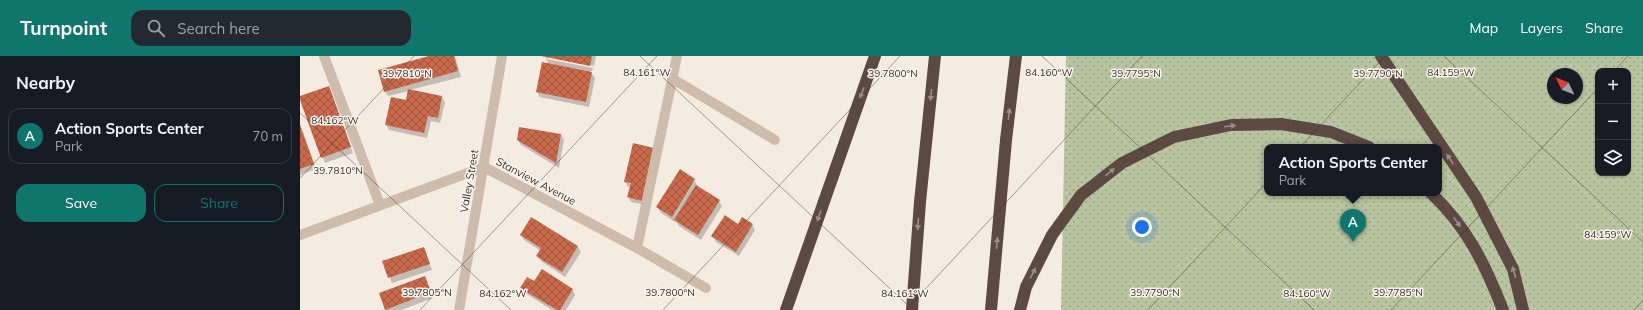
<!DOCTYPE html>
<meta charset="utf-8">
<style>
:root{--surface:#171b24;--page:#242831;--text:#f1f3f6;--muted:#9ea1a6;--line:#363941;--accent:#0f766e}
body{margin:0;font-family:Mulish,sans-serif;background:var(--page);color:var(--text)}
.controls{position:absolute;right:12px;top:12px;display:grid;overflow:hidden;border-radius:8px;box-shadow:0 1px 3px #0004}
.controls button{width:36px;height:36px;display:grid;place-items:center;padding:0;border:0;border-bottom:1px solid var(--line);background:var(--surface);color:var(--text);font:20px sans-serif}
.compass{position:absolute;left:1247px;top:12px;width:36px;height:36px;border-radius:50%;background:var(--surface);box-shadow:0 1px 3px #0004;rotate:313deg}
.you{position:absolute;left:842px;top:171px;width:14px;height:14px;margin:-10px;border:3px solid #fff;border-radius:50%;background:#1a73e8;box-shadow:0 0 0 6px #1a73e833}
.badge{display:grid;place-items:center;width:26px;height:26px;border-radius:50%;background:var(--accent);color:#fff;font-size:13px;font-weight:700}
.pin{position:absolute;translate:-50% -33px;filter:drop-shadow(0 1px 2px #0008)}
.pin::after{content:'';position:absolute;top:21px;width:14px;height:12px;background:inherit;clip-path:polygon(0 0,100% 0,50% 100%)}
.popup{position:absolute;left:964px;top:88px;width:178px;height:52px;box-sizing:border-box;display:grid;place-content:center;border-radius:8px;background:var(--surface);filter:drop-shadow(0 1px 3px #0005);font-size:13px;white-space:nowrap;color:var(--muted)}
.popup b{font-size:15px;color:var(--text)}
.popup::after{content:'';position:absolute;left:50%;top:100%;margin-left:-8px;border:8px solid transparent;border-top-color:var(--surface)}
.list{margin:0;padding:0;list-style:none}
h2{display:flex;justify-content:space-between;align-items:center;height:52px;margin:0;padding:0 16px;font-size:17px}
h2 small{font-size:13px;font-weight:400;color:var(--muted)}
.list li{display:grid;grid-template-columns:26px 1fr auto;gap:12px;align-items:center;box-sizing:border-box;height:56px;margin:0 8px 8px;padding:0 8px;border:1px solid var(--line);border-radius:12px}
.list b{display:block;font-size:15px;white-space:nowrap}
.list p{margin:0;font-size:13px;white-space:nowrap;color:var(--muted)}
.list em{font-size:13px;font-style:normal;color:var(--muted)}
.actions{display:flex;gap:8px;padding:12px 16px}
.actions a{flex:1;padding:9px 0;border:1px solid var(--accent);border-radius:12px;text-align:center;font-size:14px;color:var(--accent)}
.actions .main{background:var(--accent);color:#fff}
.icon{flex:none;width:22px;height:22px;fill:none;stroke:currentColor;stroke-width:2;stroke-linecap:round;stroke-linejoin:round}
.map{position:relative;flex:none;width:1343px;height:254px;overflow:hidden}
header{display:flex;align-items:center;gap:24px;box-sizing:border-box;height:56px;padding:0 20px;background:var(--accent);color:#fff}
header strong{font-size:19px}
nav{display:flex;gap:22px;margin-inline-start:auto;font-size:14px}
.search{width:280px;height:36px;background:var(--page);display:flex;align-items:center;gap:10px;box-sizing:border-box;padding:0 14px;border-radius:12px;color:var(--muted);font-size:15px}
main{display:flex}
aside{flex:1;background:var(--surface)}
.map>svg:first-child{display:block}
.park{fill:url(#park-dots);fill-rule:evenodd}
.shadow{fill:#0003}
.building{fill:url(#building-cross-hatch)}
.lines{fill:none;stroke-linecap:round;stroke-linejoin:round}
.service{stroke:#cdbbac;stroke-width:10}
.minor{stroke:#cdbbac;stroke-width:10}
.tertiary{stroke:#cdbbac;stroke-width:10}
.motorway{stroke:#5c4a42;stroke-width:12}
.oneway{fill:#9c8e87}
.ticks{fill:none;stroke:#3b302b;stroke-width:1;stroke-opacity:0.45}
.labels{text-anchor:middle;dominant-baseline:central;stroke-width:3;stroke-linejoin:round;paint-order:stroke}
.street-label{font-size:11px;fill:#3b302b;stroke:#fbf5ee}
.ticks-label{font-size:10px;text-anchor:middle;fill:#3b302b;stroke:#fbf5ee;stroke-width:3;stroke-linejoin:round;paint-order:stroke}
</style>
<header>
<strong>Turnpoint</strong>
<div class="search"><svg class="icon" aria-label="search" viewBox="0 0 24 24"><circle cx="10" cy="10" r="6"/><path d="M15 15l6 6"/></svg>Search here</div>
<nav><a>Map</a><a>Layers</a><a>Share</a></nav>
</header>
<main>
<aside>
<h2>Nearby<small></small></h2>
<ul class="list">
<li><span class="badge">A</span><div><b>Action Sports Center</b><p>Park</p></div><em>70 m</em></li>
</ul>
<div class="actions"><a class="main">Save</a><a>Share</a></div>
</aside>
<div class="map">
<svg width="1343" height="254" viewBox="0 0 1343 254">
<defs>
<pattern id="park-dots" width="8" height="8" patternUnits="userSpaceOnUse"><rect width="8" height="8" fill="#b8c4a0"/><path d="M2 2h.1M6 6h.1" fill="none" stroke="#97a083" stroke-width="1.8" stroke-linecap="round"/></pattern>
<pattern id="building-cross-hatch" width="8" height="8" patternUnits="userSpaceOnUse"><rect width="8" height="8" fill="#c8694b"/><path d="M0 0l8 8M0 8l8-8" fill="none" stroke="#a4573f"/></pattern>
</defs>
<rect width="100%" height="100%" fill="#f4ebe1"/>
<path class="park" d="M766 0H1343V254H761ZM1298 15H1328V117H1298ZM1253 18H1277V42H1253ZM967 91H1139V137H967Z"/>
<path class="shadow" d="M133 0H155L161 21 110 34 142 41 145 46 140 67 131 65 127 82 89 74 86 68 107 45 109 35 88 40 85 35Z
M245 0H296L294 10 247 1V3L293 12 292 15H290L295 22 289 51 240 41 237 36 249 8Z
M31 36 53 97 25 107 0 41Z
M0 68 16 113 0 119Z
M261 79 264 84 259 112 221 89 218 84Z
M334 88 345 149 331 146 328 141 331 131H328L325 125Z
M394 124 397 129 396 131 419 145 422 150 401 184 379 170 376 165 375 166 361 157 358 152Z
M232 162 278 191 281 196 265 221 241 205 238 200 241 195 224 184 221 179Z
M438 169H452L455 174 439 200 416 186 413 180Z
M124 192 132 214 92 227 83 206Z
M124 221 133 242 101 254H86L80 238Z
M234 227 272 233 275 239 266 254H252L225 237 222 232Z"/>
<path class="building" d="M129 0H154L158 15 84 36 78 14Z
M241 0H292L290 10Z
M242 6 292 16 286 46 236 36Z
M29 30 51 91 21 102 0 44V40Z
M108 33 142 40 138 62 128 60 124 77 85 69 91 41 106 44Z
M0 69 14 108 0 113Z
M219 71 261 78 256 107 217 84Z
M333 87 354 92 342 145 327 141 331 127 324 126Z
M380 113 395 123 372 161 356 151Z
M396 129 420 144 398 179 374 164Z
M425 159 438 168 442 161 453 168 436 196 411 180Z
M231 161 278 190 262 216 236 200 241 192 220 179Z
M124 191 130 208 88 222 82 205Z
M242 213 273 233 260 254H257L220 232 227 221 234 225Z
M125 220 131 236 85 254 79 237Z"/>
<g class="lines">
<path class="service" d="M24 0 80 149
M373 23 475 84
M337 192 377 0"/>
<path class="minor" d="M0 179 184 111 337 192 406 232"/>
<path class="tertiary" d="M159 254 202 0"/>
<path class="motorway" d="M1081 0 1176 141 1213 213 1223 254
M1131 137C1167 171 1185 208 1203 254
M486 254 575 0
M612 254 620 146 635 0
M691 254 706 84 716 0
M720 254 726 231 752 179 781 139 822 107 874 81 931 69 981 68 1031 76 1069 91"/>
</g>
<defs><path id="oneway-solid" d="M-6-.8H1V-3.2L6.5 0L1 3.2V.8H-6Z"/></defs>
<g class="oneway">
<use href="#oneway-solid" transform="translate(562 37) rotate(109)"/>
<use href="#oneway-solid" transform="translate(631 39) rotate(96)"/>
<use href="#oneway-solid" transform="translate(709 58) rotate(-83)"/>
<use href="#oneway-solid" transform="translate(930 70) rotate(-7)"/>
<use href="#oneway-solid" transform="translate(1150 103) rotate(-124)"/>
<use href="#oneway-solid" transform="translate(810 116) rotate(-39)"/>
<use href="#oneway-solid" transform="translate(519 160) rotate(110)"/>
<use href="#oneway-solid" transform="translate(1157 166) rotate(55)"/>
<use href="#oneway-solid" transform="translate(618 168) rotate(94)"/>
<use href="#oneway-solid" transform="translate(697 187) rotate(-85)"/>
<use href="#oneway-solid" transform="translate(1214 216) rotate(-107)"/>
<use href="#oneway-solid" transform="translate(733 217) rotate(-64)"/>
</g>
<path class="ticks" d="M340 0 613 254M742 0 1014 254M1144 0 1343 186M1314 15 1328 0M0 57 211 254M0 122 114 0M120 254 357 0M363 254 600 0M606 254 842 0M848 254 1085 0M1091 254 1298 32M1334 254 1343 244"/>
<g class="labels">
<g class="street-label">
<text transform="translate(169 125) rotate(-80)">Valley Street</text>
<text transform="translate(236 125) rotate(28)">Stanview Avenue</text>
</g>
</g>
<g class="ticks-label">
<text x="347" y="20">84.161°W</text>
<text x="749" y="20">84.160°W</text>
<text x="1151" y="20">84.159°W</text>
<text x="107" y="21">39.7810°N</text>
<text x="593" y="21">39.7800°N</text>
<text x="836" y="21">39.7795°N</text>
<text x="1078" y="21">39.7790°N</text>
<text x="35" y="68">84.162°W</text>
<text x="38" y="118">39.7810°N</text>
<text x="1308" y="182">84.159°W</text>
<text x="127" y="240">39.7805°N</text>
<text x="370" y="240">39.7800°N</text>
<text x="855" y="240">39.7790°N</text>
<text x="1098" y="240">39.7785°N</text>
<text x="203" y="241">84.162°W</text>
<text x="605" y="241">84.161°W</text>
<text x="1007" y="241">84.160°W</text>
</g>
</svg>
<div class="controls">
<button>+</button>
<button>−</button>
<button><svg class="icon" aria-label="layers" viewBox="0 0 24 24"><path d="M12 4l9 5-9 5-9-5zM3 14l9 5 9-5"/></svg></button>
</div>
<svg class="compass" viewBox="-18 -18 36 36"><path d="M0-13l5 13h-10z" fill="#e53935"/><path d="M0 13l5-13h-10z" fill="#9ea1a6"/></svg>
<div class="you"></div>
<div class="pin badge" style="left:1053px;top:186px">A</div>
<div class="popup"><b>Action Sports Center</b>Park</div>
</div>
</main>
